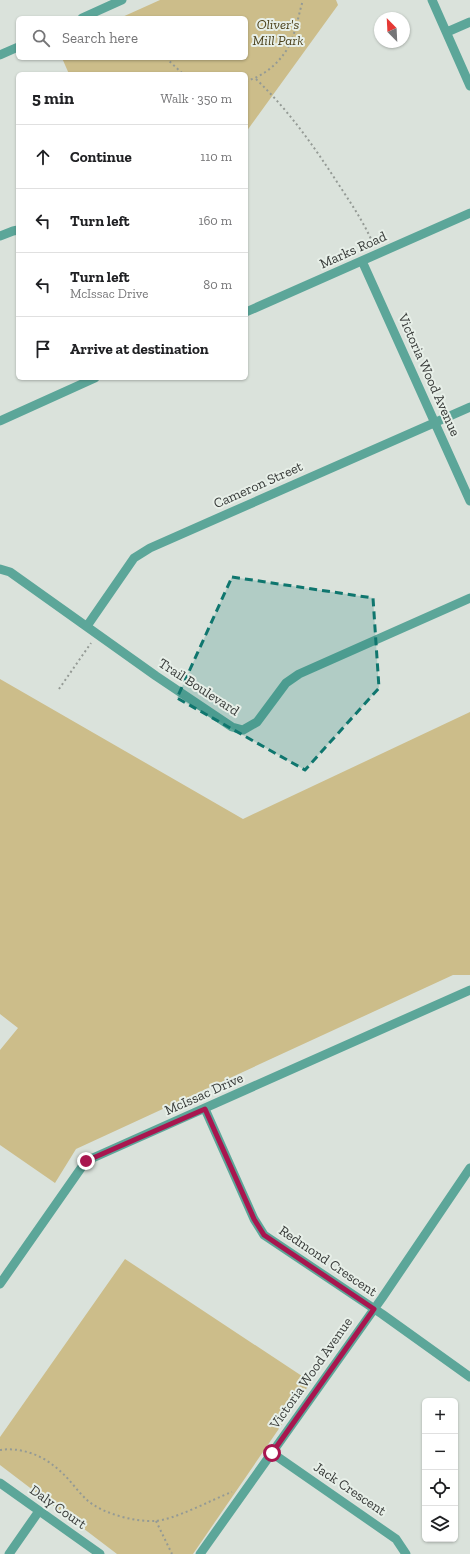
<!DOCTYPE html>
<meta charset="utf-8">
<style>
:root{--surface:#fff;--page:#f6f6f6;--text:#202124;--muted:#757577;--line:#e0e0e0}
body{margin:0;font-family:"Zilla Slab",serif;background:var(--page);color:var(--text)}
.controls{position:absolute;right:12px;bottom:12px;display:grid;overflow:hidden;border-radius:6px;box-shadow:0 1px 3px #0004}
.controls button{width:36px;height:36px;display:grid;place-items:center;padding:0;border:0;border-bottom:1px solid var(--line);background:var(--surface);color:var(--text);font:20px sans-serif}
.compass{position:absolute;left:374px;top:12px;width:36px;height:36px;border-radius:50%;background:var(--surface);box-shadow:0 1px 3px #0004;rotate:336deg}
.stop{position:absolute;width:12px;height:12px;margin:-9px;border:3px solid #a8164f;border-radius:50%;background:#fff}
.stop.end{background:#a8164f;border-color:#fff;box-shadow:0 1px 4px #0008}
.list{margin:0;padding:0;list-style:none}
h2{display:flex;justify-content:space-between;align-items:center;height:52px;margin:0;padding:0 16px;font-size:17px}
h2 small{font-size:13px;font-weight:400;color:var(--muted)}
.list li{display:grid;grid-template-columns:26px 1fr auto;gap:12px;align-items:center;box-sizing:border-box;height:64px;padding:0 16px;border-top:1px solid var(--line)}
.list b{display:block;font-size:15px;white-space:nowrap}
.list p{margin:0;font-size:13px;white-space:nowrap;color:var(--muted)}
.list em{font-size:13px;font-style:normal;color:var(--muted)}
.icon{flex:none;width:22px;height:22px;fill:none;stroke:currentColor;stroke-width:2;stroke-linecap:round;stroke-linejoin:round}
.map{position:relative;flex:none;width:470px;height:1554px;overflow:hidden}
.search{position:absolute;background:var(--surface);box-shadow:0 1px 3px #0004;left:16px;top:16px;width:232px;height:44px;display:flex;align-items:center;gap:10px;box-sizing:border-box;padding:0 14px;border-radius:6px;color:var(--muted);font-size:15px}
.panel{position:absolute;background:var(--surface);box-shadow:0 1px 3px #0004;left:16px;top:72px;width:232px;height:308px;border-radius:6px}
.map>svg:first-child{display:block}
.green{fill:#ccbd8a}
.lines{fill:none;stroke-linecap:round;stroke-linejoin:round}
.path{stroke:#949a95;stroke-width:2;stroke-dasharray:2 3;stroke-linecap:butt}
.minor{stroke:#5ca699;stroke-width:9}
.route{stroke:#a8164f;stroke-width:5}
.marked{fill:#0f766e;fill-opacity:0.2;stroke:#0f766e;stroke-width:3;stroke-dasharray:8 5;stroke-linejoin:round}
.labels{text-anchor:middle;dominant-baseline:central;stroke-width:4;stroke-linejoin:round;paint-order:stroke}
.park-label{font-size:14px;font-style:italic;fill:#4b401a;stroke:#e7efe8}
.street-label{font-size:14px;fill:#373a38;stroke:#e7efe8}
</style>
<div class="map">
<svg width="470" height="1554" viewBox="0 0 470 1554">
<rect width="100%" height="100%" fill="#dae2db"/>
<path class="green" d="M160 0H336L338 5 246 132V74H69L62 58H246V18H120Z
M0 679 243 819 470 712V975H453L76 1149 55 1183 0 1145V1050L18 1028 0 1014Z
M125 1259 311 1382 193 1554H117L0 1465V1437Z"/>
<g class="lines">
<path class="path" d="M166 58 183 74
M256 79C290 112 313 145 339 185 352 205 365 224 374 246
M246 81C266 76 285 58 292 39 297 26 299 13 303 0
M59 689 91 643
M0 1450C18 1447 40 1454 54 1466 67 1475 76 1490 88 1501 104 1514 135 1522 155 1521 174 1520 211 1500 232 1492
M156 1521 172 1554"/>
<path class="minor" d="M432 0 470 86
M82 18 122 0
M447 32 470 22
M0 55 18 47
M0 236 13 231 18 230
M362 261 470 501
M246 312 470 213
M0 421 95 378
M0 569 10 572 156 676 232 727 243 730 257 722 286 683 299 674 470 598
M87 626 134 558 150 548 470 407
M205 1109 254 1219 264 1235 382 1314 470 1377
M0 1284 86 1161 470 990
M272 1453 396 1539 406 1554
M0 1483 100 1554
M9 1554 39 1511
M200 1554 382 1298 470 1168"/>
</g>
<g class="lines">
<path class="route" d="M86 1161 205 1109 254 1219 264 1235 374 1309 272 1453"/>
</g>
<path class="marked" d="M232 577 373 598 379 688 305 770 177 698Z"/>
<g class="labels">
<g class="park-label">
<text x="278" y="24">Oliver's<tspan x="278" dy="16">Mill Park</tspan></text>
</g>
<g class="street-label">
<text transform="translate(353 250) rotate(-24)">Marks Road</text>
<text transform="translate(429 375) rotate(66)">Victoria Wood Avenue</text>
<text transform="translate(258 485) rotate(-24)">Cameron Street</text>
<text transform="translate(199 687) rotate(33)">Trail Boulevard</text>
<text transform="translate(204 1094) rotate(-24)">McIssac Drive</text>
<text transform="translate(328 1261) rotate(34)">Redmond Crescent</text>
<text transform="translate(311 1373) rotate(-55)">Victoria Wood Avenue</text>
<text transform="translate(350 1489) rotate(34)">Jack Crescent</text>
<text transform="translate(58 1507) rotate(35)">Daly Court</text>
</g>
</g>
</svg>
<div class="controls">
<button>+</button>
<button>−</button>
<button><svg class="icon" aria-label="locate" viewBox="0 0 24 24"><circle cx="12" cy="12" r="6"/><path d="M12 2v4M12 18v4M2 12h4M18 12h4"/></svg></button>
<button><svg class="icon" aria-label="layers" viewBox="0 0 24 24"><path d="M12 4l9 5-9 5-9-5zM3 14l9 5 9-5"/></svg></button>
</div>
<svg class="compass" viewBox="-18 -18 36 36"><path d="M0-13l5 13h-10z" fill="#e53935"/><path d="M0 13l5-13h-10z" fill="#757577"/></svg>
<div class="stop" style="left:272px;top:1453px"></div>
<div class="stop end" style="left:86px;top:1161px"></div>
<div class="search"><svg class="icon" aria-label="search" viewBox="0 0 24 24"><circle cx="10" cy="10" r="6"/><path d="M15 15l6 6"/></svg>Search here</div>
<section class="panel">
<h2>5 min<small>Walk · 350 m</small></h2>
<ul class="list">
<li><svg class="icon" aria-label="ahead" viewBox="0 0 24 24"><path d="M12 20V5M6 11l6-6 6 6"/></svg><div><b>Continue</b></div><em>110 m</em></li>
<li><svg class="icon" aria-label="left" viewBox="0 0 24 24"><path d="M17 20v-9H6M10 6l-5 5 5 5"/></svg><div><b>Turn left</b></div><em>160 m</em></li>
<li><svg class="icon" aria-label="left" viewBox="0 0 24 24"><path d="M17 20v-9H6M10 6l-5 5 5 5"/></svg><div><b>Turn left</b><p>McIssac Drive</p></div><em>80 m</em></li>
<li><svg class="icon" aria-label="arrive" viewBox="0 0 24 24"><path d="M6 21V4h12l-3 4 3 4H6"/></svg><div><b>Arrive at destination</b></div></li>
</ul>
</section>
</div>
